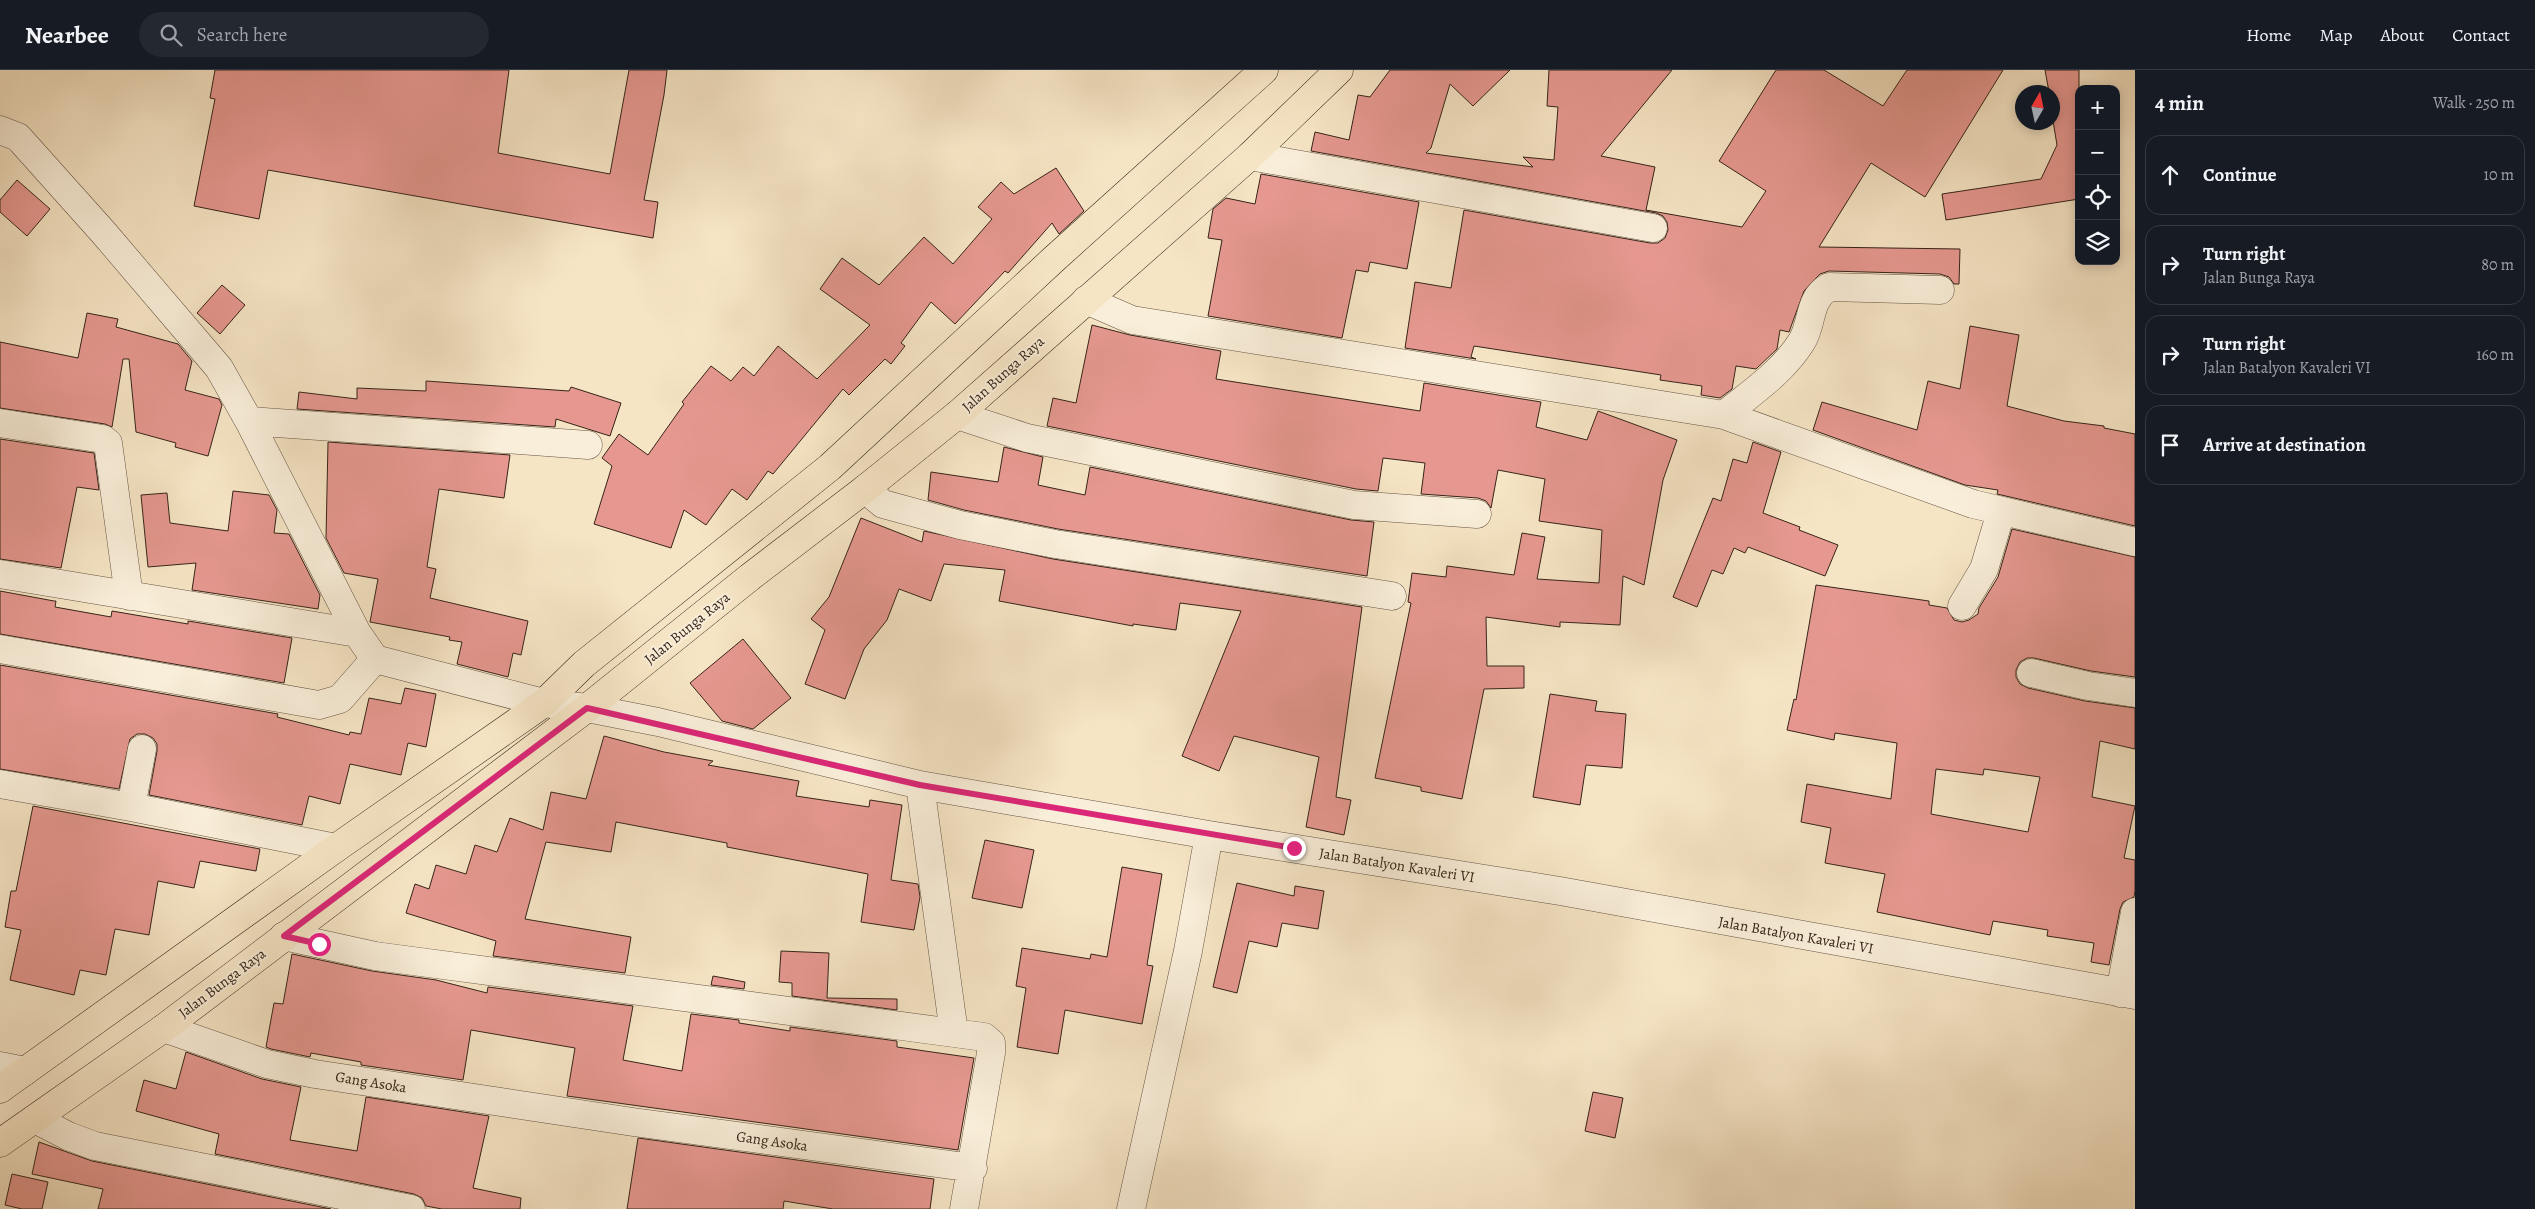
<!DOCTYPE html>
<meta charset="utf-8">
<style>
:root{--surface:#171b24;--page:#242831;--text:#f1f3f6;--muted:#9ea1a6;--line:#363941}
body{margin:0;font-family:Alegreya,serif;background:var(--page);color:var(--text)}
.controls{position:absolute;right:15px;top:15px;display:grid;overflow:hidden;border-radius:10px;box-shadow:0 2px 12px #0003}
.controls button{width:45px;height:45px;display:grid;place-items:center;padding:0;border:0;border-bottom:1px solid var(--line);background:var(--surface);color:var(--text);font:25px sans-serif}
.compass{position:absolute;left:2015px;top:15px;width:45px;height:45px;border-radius:50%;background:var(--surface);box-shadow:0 2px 12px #0003;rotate:9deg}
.stop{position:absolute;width:15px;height:15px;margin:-11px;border:4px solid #db2777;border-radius:50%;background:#fff}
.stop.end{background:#db2777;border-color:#fff;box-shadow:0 1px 5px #0008}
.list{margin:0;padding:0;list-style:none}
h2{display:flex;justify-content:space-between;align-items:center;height:65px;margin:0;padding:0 20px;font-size:21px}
h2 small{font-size:16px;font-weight:400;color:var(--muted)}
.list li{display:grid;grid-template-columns:32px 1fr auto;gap:15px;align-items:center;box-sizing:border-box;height:80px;margin:0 10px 10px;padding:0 10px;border:1px solid var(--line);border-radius:15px}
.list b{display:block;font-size:19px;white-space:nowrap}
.list p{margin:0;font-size:16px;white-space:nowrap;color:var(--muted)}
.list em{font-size:16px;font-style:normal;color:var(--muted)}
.icon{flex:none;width:28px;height:28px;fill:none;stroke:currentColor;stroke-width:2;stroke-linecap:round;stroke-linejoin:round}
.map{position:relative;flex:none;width:2135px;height:1139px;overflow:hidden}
header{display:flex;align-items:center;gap:30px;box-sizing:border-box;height:70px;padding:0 25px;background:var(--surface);border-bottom:1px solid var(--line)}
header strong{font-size:24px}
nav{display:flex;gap:28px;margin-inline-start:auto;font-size:18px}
.search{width:350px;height:45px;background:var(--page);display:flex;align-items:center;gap:12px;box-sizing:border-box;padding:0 18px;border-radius:28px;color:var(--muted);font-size:19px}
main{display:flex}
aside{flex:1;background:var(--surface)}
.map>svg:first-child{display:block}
.building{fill:#e69890;stroke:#362419;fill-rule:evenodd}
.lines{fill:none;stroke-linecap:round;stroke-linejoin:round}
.street-casing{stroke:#665444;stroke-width:29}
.primary-casing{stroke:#362419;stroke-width:29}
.street{stroke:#f9eed9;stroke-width:28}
.primary{stroke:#f6e5c5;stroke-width:28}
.route{stroke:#db2777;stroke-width:6}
.labels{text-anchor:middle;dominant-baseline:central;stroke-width:4;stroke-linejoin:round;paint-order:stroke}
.street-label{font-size:15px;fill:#362419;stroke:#f9eed9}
</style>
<header>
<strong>Nearbee</strong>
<div class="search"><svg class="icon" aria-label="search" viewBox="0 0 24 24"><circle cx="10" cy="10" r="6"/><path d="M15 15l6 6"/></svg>Search here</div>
<nav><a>Home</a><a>Map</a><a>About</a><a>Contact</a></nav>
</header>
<main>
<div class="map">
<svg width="2135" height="1139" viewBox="0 0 2135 1139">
<rect width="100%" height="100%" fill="#f6e5c5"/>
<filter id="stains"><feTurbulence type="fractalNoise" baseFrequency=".004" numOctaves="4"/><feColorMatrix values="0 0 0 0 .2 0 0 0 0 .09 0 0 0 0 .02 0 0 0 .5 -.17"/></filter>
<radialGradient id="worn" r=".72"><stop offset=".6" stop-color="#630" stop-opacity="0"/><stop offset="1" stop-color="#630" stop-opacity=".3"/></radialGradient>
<path class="building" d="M215 0H509L498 83 610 104 629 0H667L664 25 644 130 658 132 653 168 268 100 259 149 194 136 215 29 210 28Z
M1390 0H1510L1473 36 1450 14 1431 78 1426 83 1533 97 1523 87 1554 90 1558 37 1547 36 1549 0H1672L1601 86 1655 97 1646 140 1742 157 1766 121 1719 91 1776 0H1824L1883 36 1907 0H2003L1925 127 1871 93 1819 177 1960 179 1959 214H1954L1949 207 1940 204 1829 201 1820 204 1804 221 1789 262 1780 260 1777 279 1756 299 1736 296 1732 319 1720 328 1701 325 1702 316 1660 310 1661 305 1474 276 1471 287 1476 289 1405 278 1415 212 1451 218 1464 140 1650 173H1658L1665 168 1668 160 1667 152 1663 146 1656 143 1311 81 1315 62 1349 70 1358 25 1370 27Z
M2045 0H2079V129L1946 150 1942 124 2041 109 2057 75 2052 45V22H2049Z
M1056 98 1084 141 1059 164 1052 153 1008 203 1005 201 955 254 931 232 901 273 905 276 891 294 885 289 849 325 843 319 773 404 768 401 747 430 732 419 706 455 684 440 671 478 594 454 612 396 602 388 619 364 648 385 684 334 682 332 711 296 731 311 743 297 754 306 778 276 817 309 870 255 820 219 842 188 879 215 924 167 953 194 992 149 978 137 1001 112 1014 124Z
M1261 104 1419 132 1407 199 1370 192 1368 202 1356 200 1342 268 1208 246 1222 170 1208 168 1213 139 1226 128 1255 134Z
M17 110 50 139 27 166 0 142V130Z
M222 215 245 235 220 264 197 243Z
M87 243 118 249 116 257 178 274 192 291 185 320 219 329 222 335 208 386 175 377 176 373 136 362 129 289H123L112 357 105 354 0 338V272L78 288Z
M1092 255 1130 265 1221 281 1216 309 1420 341 1424 313 1541 332 1536 357 1587 370 1598 341 1677 370 1663 410 1644 515 1623 506 1620 555 1560 552V557L1486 547 1487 596H1524V618L1484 619 1462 729 1421 721V717L1375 708 1411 533 1408 532 1412 503 1446 507 1447 496 1514 505 1522 463 1545 467 1537 509 1599 513 1602 460 1539 451 1545 409 1498 400 1491 438 1486 431 1478 428 1421 424 1425 393 1383 388 1378 421 1356 419 1047 356 1053 328 1076 333Z
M1970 256 2019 265 2007 336 2064 351 2104 356V358L2135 364V456L1997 424 1998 420 1965 415 1813 360 1822 332 1917 360 1928 311 1960 319Z
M426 311 569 321 571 317 621 333 610 366 556 349 555 357 297 339 299 322 357 329V318L426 321Z
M0 369 94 383 99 420 77 417 61 498 0 489Z
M328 372 510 385 504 428 439 419 427 497 436 499 430 528 528 551 521 585 513 583 508 607 457 594 462 572 449 570 450 567 370 552 378 509 344 503 326 468Z
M1753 372 1781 382 1763 443 1800 457 1799 460 1838 475 1825 506 1748 477 1745 483 1734 478 1723 504 1712 500 1697 537 1673 527 1713 428 1721 431 1733 389 1747 393Z
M1004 377 1043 387 1038 415 1085 425 1090 397 1351 450 1374 452 1367 506 1058 459 964 440 928 430 931 402 998 412Z
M233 421 269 425 277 440 274 463 289 464 320 525 318 539 192 520 196 493 148 497 141 425 167 423 170 453 228 461Z
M861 448 922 472 924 461 1053 489 1362 537 1336 727 1351 730 1344 765 1306 757 1319 687 1234 666 1219 701 1182 686 1241 541 1180 533 1176 560 1133 554V556L999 531 1005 500 944 494 931 531 899 519 887 550 864 579 845 629 805 614 825 560 811 549 829 527Z
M2012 459 2135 487V607L2091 601 2034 588H2027L2020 592 2016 600V607L2020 614 2028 618 2085 631 2135 638V679L2100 671 2092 727 2135 736 2124 788 2135 790V821L2134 827 2123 832 2120 839 2109 895 2091 892 2094 873 2047 866 2048 860 1993 851 1990 865 1877 842 1885 804 1825 793 1831 758 1801 752 1807 714 1891 729 1897 673 1835 663 1834 670 1787 660 1794 629 1796 630 1816 515 1929 531V535L1947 538 1954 550 1962 552 1969 550 1978 544 1979 538 1998 507ZM1936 699 1983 705 1984 699 2040 707 2028 762 1931 744Z
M0 521 54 531H56L55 537 111 547 112 541 188 554V551L292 568 284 613 0 564Z
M743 569 791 628 753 659 722 651 690 613Z
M0 595 278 644 277 647 349 665 350 662 361 664 369 628 401 634 405 618 436 624 426 677 408 673 401 705 350 694 340 734 309 726 302 755 149 725 157 681V674L153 668 145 664H137L130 669 119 719 0 699Z
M1550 624 1597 631 1595 641 1626 644 1622 698 1586 695 1580 735 1533 727Z
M604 666 664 682 713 691 708 695 799 711 796 726 869 737 870 730 902 735 891 810 918 814 920 827 914 860 861 852 868 804 727 777V773L616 752 611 782 546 772 525 849 631 867 625 903 493 886 496 871 406 843 415 814 429 819 436 795 466 804 475 775 497 782 510 748 543 760 551 722 586 729Z
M33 736 260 779 256 801 200 791 194 818 158 811 149 865 115 859 106 905 80 900 74 925 10 910 21 860 5 857 11 821H16Z
M985 770 1034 780 1022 838 972 828Z
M1122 797 1162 804 1147 895 1153 896 1142 954 1065 940 1058 984 1017 977 1026 918 1016 916 1022 878 1090 889 1091 884 1107 887Z
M1237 813 1294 826 1295 816 1324 821 1318 859 1282 853 1277 877 1249 871 1237 923 1213 917Z
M781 881 829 883 827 928 897 929V940L792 926V913L779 912Z
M292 884 372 901 436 910 487 923 488 917 633 936 623 990 682 1001 691 944 739 950V953L790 961V957L897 971V977L974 988 958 1080 567 1026 575 978 471 960 463 1010 361 995V992L311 983 310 987 271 979 266 977 274 933 283 934Z
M713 906 745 912 744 919 711 915Z
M186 982 262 1009 301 1017 290 1070 357 1081 366 1027 489 1046 473 1118 521 1128 520 1139H442L426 1136 422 1128 414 1124 215 1084 219 1064 136 1041 144 1010 176 1019Z
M1593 1022 1623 1028 1615 1068 1585 1061Z
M638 1068 934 1109 930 1139H833L784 1131 783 1139H627Z
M39 1072 92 1091 331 1139H98L103 1119 32 1104Z
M12 1104 48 1112 42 1139H22L5 1135Z"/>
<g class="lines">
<g class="street-casing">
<path id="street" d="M0 60 18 67 103 162 219 298 249 351 357 563 375 589 544 633 587 638 658 652 920 715 1209 765 1560 821 2135 925
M1250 86 1653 158
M1086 230 1132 250 1724 345 1973 434 2135 472
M957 345 1027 368 1354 435 1477 444
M1724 345C1752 322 1783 302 1802 271 1813 253 1808 229 1829 217L1940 220
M249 351 588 375
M0 353 103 369 108 373 129 526
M865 419 883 434 960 455 1055 474 1392 526
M0 504 357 563
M1962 536 1984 499 2001 442
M0 579 319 635 340 629 375 589
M2031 603 2088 616 2135 623
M0 714 131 737 336 778
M920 715 954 963 984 967 991 973V983L964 1139
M131 737 142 679
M284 866 375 886 954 963
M2120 923 2135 842
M164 958 267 994 315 1004 633 1052 973 1098
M0 996 25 1001
M35 1049 68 1066 95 1076 411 1139
M1131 1139 1188 881 1209 765"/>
</g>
<g class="primary-casing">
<path id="primary" d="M0 1019 336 778 544 633 584 594 830 397 1054 189 1264 0
M0 1073 164 958 587 638 750 507 865 419 957 345 1250 86 1339 0"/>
</g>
<use href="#street" class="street"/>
<use href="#primary" class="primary"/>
</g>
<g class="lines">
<path class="route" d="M319 874 284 866 587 638 920 715 1294 778"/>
</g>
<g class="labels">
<g class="street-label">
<text transform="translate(1003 304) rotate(-42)">Jalan Bunga Raya</text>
<text transform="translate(687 558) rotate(-39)">Jalan Bunga Raya</text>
<text transform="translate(1397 795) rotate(9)">Jalan Batalyon Kavaleri VI</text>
<text transform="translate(1796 865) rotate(10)">Jalan Batalyon Kavaleri VI</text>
<text transform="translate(222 913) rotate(-37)">Jalan Bunga Raya</text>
<text transform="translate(371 1012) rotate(9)">Gang Asoka</text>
<text transform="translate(772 1071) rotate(8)">Gang Asoka</text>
</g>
</g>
<rect width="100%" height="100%" filter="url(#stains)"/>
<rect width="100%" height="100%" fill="url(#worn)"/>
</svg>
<div class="controls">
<button>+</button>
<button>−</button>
<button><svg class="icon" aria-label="locate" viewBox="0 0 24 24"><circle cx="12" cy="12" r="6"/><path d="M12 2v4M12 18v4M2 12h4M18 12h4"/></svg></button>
<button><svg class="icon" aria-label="layers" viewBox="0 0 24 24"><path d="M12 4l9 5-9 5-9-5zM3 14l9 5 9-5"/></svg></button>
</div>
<svg class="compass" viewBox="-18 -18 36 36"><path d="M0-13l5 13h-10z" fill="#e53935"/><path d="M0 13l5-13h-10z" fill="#9ea1a6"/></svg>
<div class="stop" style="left:319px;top:874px"></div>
<div class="stop end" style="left:1294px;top:778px"></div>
</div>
<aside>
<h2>4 min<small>Walk · 250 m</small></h2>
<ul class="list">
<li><svg class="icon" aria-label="ahead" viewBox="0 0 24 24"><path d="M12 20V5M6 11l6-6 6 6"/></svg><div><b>Continue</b></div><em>10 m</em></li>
<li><svg class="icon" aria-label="right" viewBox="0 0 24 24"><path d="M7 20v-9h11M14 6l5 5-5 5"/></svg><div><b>Turn right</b><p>Jalan Bunga Raya</p></div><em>80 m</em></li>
<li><svg class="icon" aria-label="right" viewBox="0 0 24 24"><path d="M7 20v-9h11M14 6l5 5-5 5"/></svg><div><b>Turn right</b><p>Jalan Batalyon Kavaleri VI</p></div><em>160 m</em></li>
<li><svg class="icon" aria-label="arrive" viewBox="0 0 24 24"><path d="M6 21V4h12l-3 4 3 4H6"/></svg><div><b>Arrive at destination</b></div></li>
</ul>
</aside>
</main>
